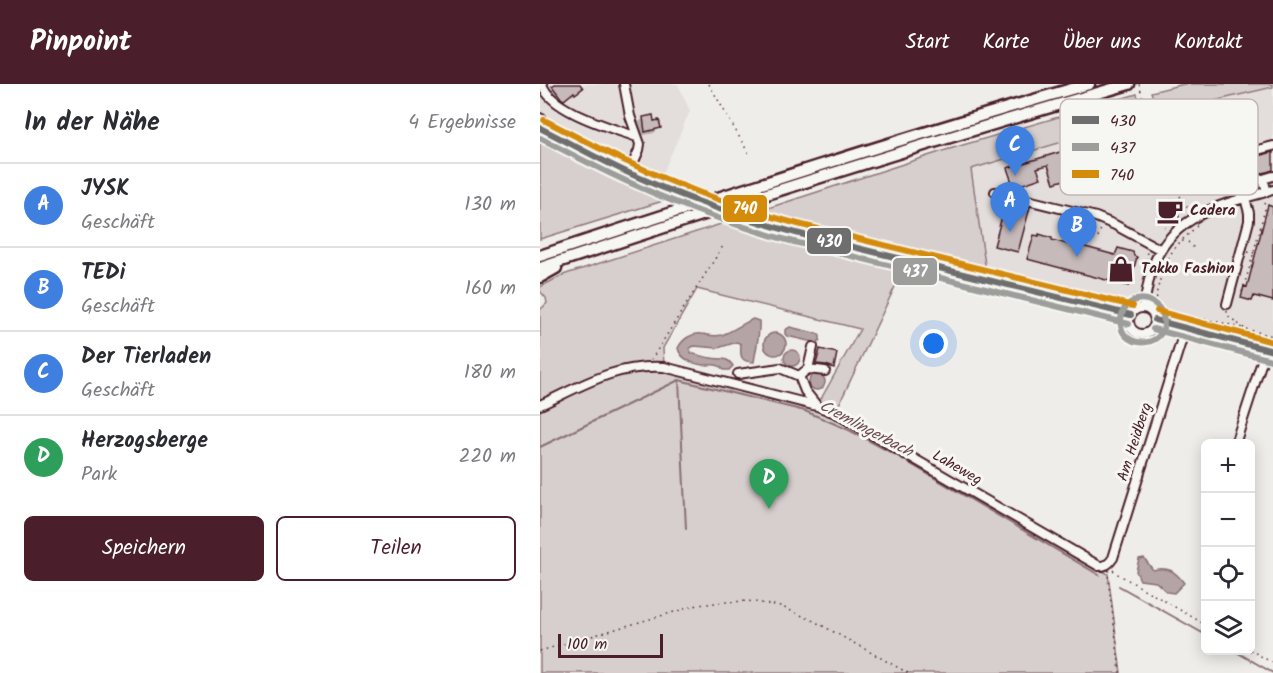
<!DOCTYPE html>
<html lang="de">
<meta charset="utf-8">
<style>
:root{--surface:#fff;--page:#f7f7f7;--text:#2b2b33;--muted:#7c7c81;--line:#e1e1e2;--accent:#4a1f2b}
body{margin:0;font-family:Kalam,sans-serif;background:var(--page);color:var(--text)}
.controls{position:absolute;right:18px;bottom:18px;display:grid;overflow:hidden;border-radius:9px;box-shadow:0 3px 15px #0003}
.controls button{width:54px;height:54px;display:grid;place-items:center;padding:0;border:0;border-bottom:2px solid var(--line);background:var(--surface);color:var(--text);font:30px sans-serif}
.scale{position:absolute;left:18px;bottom:15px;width:105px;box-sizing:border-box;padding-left:6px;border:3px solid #4a1f2b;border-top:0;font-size:16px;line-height:21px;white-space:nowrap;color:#4a1f2b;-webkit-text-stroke:4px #f6f6f2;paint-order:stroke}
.you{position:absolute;left:394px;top:260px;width:21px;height:21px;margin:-15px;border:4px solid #fff;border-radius:50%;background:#1a73e8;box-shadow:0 0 0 9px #1a73e833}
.badge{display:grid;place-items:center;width:39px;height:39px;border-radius:50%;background:var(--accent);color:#fff;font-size:20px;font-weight:700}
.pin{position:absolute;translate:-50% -50px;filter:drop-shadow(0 2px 3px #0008)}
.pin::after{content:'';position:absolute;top:32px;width:21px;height:18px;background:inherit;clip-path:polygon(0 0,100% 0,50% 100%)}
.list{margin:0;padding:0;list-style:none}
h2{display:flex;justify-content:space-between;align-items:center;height:78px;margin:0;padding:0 24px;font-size:26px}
h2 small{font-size:20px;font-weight:400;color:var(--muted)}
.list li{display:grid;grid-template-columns:39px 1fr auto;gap:18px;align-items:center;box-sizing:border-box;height:84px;padding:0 24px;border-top:2px solid var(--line)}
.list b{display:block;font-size:22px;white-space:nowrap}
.list p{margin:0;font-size:20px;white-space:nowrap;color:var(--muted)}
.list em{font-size:20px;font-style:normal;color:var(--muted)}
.actions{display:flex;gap:12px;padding:18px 24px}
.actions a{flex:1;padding:14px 0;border:2px solid var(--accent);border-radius:9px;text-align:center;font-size:21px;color:var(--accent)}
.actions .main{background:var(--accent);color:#fff}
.icon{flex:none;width:33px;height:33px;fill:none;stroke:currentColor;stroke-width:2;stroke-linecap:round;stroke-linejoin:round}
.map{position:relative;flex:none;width:733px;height:589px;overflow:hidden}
header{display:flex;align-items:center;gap:36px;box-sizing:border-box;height:84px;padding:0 30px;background:var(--accent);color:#fff}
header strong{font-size:28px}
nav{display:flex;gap:33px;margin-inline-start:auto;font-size:21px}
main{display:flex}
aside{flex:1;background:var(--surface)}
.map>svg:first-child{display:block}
.built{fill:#e3dedc}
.green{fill:#d7cfce;stroke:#90777c;stroke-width:1.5;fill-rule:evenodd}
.water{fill:#b4a4a5;stroke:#8a6f74;stroke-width:1.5}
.shadow{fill:#0003}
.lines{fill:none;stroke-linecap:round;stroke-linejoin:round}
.stream{stroke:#8a6f74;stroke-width:2}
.building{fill:#c6babb;stroke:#4a1f2b;stroke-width:1.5}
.minor-casing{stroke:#4a1f2b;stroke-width:12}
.highway-casing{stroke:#4a1f2b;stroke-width:15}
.path{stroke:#4a1f2b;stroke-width:1.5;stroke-dasharray:1.5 4.5;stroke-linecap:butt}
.minor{stroke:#f6f6f2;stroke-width:8}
.highway{stroke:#f6f6f2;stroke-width:10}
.minor-bridge-casing{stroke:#4a1f2b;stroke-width:12;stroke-linecap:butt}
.minor-bridge{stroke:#f6f6f2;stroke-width:8}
.bus-1-casing{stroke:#f6f6f2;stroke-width:10}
.bus-2-casing{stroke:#f6f6f2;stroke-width:10}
.bus-3-casing{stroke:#f6f6f2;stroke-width:10}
.bus-1{stroke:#6e6e6e;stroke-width:6}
.bus-2{stroke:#9d9d9c;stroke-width:6}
.bus-3{stroke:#d48b09;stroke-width:6}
.labels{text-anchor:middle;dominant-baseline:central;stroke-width:6;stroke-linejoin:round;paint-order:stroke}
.poi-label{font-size:15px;font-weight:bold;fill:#4a1f2b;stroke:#f6f6f2;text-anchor:start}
.street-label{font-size:15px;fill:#4a1f2b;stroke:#f6f6f2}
.water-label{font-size:16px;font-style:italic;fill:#6f4e56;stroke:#f6f6f2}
.key{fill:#f6f6f2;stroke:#c2b6b6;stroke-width:1.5}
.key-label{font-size:16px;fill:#4a1f2b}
.line-badge{stroke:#f6f6f2;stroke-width:2}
.badge-label{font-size:16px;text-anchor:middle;font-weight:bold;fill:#fff}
</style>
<header>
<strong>Pinpoint</strong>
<nav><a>Start</a><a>Karte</a><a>Über uns</a><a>Kontakt</a></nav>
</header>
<main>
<aside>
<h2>In der Nähe<small>4 Ergebnisse</small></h2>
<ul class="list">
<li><span class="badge" style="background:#3f7fe0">A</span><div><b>JYSK</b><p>Geschäft</p></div><em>130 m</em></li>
<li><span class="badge" style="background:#3f7fe0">B</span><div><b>TEDi</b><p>Geschäft</p></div><em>160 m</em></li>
<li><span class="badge" style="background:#3f7fe0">C</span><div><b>Der Tierladen</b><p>Geschäft</p></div><em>180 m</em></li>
<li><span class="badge" style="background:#2e9e5b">D</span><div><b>Herzogsberge</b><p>Park</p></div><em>220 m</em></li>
</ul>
<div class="actions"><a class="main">Speichern</a><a>Teilen</a></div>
</aside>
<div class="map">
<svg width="733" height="589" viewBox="0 0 733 589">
<rect width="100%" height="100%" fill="#efedea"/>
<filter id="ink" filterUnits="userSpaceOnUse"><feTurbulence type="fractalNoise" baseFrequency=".0167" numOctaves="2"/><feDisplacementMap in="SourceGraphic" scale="12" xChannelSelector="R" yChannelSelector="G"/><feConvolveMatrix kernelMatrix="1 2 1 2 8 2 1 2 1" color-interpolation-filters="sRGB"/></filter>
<g filter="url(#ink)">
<path class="built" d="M0 0H138L150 27 120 96 0 37Z
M733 3V256L446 187 431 85 603 34Z"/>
<path class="green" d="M644 0H733V3L619 30 611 8Z
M597 10 603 34 431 85 446 187 326 154 216 128 406 66Z
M0 55 126 116 0 155Z
M187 138 362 188 295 329 568 490 581 589H0V226L7 219 6 214 0 207V203L23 191ZM157 205 320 245 277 322 124 282 123 264Z"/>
<path class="water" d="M213 235 219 237C220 251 216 264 214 278 200 278 200 272 201 260L197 258 178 264 154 262 150 264 151 269C158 271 164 273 171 274 180 276 187 272 193 282L189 286H184C177 279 175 281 166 281 155 281 140 275 138 264 142 256 152 248 162 250 169 251 174 253 182 251 193 247 202 240 213 235Z
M250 243 278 250 280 252V256L277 259 247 252 245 250V246Z
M224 260a11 11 0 1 1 22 0a11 11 0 1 1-22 0Z
M244 274a8 8 0 1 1 16 0a8 8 0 1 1-16 0Z
M269 298a8 8 0 1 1 16 0a8 8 0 1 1-16 0Z
M604 474 613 486C628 482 635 487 644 499L634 509 627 508 616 498 600 496 596 487 599 475Z"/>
<path class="shadow" d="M18 0H38V7L32 12 31 10 20 18 10 6Z
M104 34 113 39 119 44 114 49 100 52 98 39Z
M559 58 567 87 535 97 533 92 513 98 508 80 496 84 482 100 480 106 473 104 468 86Z
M733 70V87L702 96 698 81 700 78Z
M494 153 575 173 595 174 588 202 488 176Z
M280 266 295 270 292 283 289 287 273 283 277 270Z"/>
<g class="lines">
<path class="stream" d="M139 296 146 445
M0 363 139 296 265 327 309 346 352 369 559 491
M579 502 666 551
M693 566 733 589"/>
</g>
<path class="building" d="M15 0H40L43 4 35 10 34 8 24 16 21 14 12 2Z
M113 31 114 37 119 36 121 44 105 48 103 33Z
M560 56 569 87 535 97 534 93 514 99 508 81 497 84 501 94 483 100 482 106 474 104 467 84Z
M733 68V86L704 95 699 77Z
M634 116 636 122 640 121 641 126 637 127 639 133 628 136 626 130 624 131 623 126 625 125 623 119Z
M466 117 490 123 478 168 454 162Z
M728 121 733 123V217L714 212 712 217 701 214 704 202 707 203Z
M499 150 512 154V156L527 160V158L575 171 578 164 593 168 594 172 597 173 589 202 487 175 494 151 499 152Z
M280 265 297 269 294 284 286 281 276 280Z"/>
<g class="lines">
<g class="minor-casing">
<path id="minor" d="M2 0C10 27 72 44 97 53
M84 0 90 32 100 60 99 66 89 89
M0 34 2 35 4 41 2 45
M0 44 89 89 138 110
M683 59C665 52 660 71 653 45L677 38C680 50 682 63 691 73L702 115
M691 73 733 62
M706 100 723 95
M455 108 556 133 575 141 621 166
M727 108 723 95 733 92
M206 135 256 149 591 231
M687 220 709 137V129L705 114
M603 224C607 210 608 193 614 179 635 129 687 119 733 106
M589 237a13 13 0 1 1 26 0a13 13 0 1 1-26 0Z
M615 236 733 267
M268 285 273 263
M198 290 240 284 259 292 265 307 277 322
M259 292 268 285 285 287
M0 321C43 301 76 280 124 283L277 322 295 329 559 482C566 482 569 480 573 474L645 245
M695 360 726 265"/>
</g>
<g class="highway-casing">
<path id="highway" d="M0 172C182 112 364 53 549 0
M0 184C195 119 391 57 589 0
M0 193 16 184"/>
</g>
<path class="path" d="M169 0 209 70
M599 0 624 87 651 129
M619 132 622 140 627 146
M657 142 640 158 632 168 623 184 616 211 620 226 683 239 733 252
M528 145 531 133
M558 153 562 142
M642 157 648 158 654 164
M714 167 725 125 724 117
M708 168 713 170 714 167H716
M606 176 607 166
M712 183 710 182 713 171
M702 208 710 182
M586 222 594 218 598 212
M687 227V231L705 245 704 252
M577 236C590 254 599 266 619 248L637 250
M111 276 183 162
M569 486 568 495 579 578 580 589
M573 486 576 489 666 541
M710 566 733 579
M0 567 158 521 184 518 208 517 240 522 274 537 368 589"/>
<use href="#minor" class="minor"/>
<use href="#highway" class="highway"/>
<g class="minor-bridge-casing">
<path id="minor-bridge" d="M138 110 206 135"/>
</g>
<use href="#minor-bridge" class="minor-bridge"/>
<g class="bus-1-casing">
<path id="bus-1" d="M0 44C30 59 60 76 91 90 144 114 199 133 256 149L591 231
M615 236 733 267"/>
</g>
<g class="bus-2-casing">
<path id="bus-2" d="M0 54C29 69 57 84 86 97 140 122 196 142 254 158L589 240
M590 219C584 223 582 228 581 235 577 266 626 266 624 237 623 222 608 211 593 217
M613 245 731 276"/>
</g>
<g class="bus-3-casing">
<path id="bus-3" d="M4 36C34 51 64 68 94 81 147 106 202 125 258 140L593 222
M617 227 733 258"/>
</g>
<use href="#bus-1" class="bus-1"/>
<use href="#bus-2" class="bus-2"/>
<use href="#bus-3" class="bus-3"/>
</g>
</g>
<defs>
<g id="cafe-bare" transform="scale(2.07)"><path d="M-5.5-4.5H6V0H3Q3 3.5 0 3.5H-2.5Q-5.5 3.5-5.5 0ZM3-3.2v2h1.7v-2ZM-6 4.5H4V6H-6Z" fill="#4a1f2b" stroke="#f6f6f2" stroke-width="2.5" paint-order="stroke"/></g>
<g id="shop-bare" transform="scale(2.07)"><path d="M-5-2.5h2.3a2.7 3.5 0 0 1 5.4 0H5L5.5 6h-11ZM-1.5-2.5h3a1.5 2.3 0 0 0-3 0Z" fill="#4a1f2b" stroke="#f6f6f2" stroke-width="2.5" paint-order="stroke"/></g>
</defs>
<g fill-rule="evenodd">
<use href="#cafe-bare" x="630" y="127"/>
<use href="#shop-bare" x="581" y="185"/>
</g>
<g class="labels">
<g class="poi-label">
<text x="650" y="127">Cadera</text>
<text x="601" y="185">Takko Fashion</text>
</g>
<g class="street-label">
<text transform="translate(595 358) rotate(-72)">Am Heidberg</text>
<text transform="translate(417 384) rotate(30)">Laheweg</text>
</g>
<g class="water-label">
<text transform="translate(326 345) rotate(28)">Cremlingerbach</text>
</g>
</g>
<rect x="520" y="15" width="198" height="96" rx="9" class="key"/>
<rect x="532" y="32" width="27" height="8" fill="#6e6e6e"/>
<rect x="532" y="59" width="27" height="8" fill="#9d9d9c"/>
<rect x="532" y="86" width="27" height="8" fill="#d48b09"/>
<g class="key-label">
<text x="570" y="42">430</text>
<text x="570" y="69">437</text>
<text x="570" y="96">740</text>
</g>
<g class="line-badge">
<rect x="182" y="110" width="46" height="29" rx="6" fill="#d48b09"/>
<rect x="266" y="143" width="46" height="28" rx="6" fill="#6e6e6e"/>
<rect x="352" y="173" width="46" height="29" rx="6" fill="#9d9d9c"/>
</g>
<g class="badge-label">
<text x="205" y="130">740</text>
<text x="289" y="163">430</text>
<text x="375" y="193">437</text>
</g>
</svg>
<div class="controls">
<button>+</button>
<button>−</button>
<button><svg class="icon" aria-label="locate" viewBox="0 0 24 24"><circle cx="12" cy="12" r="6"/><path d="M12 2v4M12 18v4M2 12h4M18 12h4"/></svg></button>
<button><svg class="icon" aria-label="layers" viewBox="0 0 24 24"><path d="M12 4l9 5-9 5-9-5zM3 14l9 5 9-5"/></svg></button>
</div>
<div class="scale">100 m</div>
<div class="you"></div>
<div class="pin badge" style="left:470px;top:148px;background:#3f7fe0">A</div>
<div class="pin badge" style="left:537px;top:173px;background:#3f7fe0">B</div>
<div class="pin badge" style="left:475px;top:92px;background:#3f7fe0">C</div>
<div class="pin badge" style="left:229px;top:425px;background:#2e9e5b">D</div>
</div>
</main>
